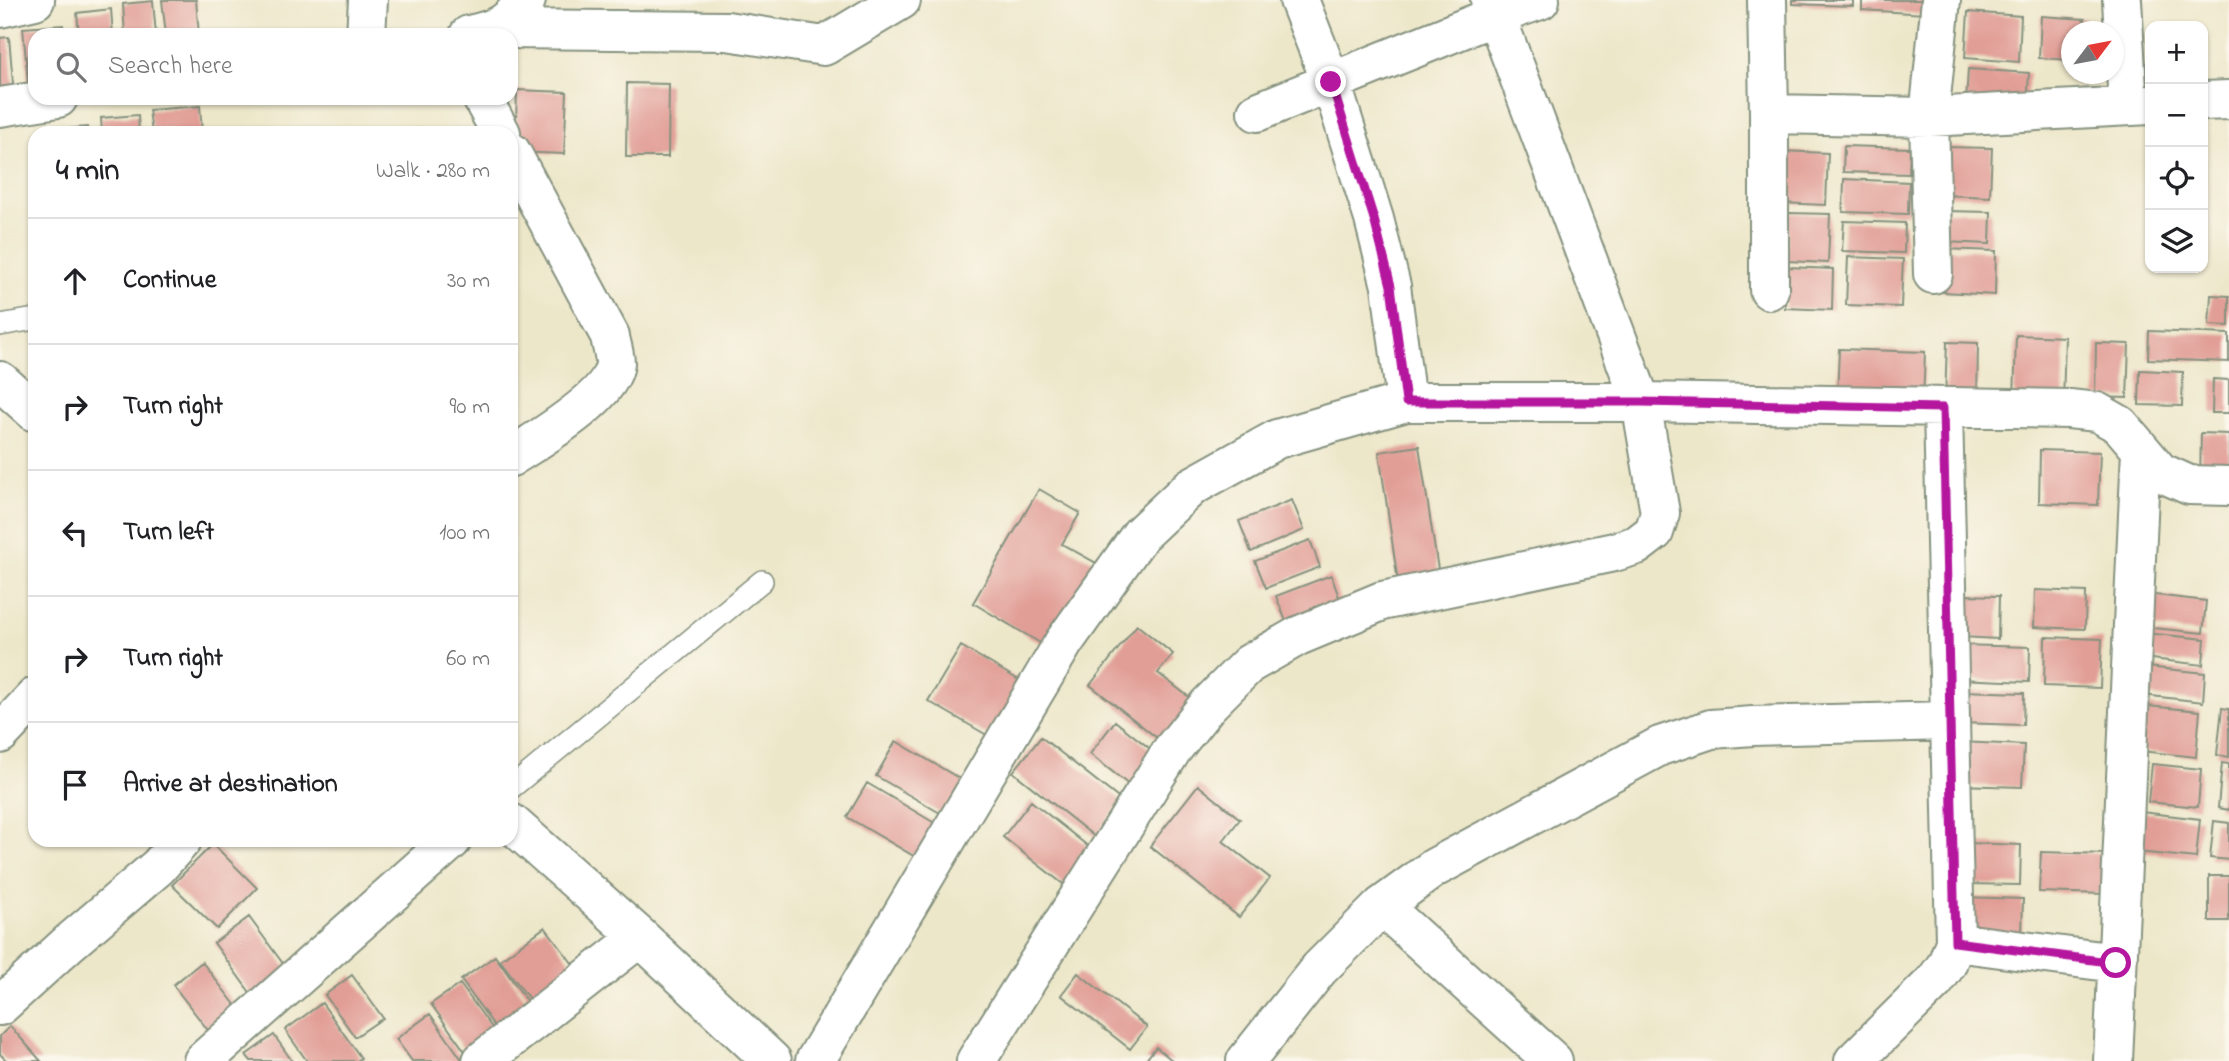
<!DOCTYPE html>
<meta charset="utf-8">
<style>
:root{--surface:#fff;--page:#f6f6f6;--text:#202124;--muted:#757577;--line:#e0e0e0}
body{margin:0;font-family:"Indie Flower",sans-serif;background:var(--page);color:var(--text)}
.controls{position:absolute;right:21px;top:21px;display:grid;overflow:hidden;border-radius:14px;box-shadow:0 2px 5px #0004}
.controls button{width:63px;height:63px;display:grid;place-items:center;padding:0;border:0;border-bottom:2px solid var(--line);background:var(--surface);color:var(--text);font:35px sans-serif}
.compass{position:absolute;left:2061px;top:21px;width:63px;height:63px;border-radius:50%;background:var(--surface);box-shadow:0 2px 5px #0004;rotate:58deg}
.stop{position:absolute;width:21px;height:21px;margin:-16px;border:5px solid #b5179e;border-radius:50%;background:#fff}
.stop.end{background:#b5179e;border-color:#fff;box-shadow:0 2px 7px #0008}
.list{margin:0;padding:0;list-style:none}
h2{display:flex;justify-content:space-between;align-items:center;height:91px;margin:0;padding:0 28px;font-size:30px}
h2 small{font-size:23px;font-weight:400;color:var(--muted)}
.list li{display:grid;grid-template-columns:46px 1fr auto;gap:21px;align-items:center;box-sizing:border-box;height:126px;padding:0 28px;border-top:2px solid var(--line)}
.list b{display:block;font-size:26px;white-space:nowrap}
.list em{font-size:23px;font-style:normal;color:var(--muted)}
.icon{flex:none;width:38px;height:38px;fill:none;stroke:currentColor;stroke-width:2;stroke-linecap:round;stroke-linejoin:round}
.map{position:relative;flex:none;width:2229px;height:1061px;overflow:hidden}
.search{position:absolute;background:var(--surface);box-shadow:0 2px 5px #0004;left:28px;top:28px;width:490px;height:77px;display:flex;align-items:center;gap:18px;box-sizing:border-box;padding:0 24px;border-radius:21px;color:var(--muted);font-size:26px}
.panel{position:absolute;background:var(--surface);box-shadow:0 2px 5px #0004;left:28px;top:126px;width:490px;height:721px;border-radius:21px}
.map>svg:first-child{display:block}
.building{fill:#e19e96}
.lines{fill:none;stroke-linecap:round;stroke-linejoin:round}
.service-casing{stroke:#86927f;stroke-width:24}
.minor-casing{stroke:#86927f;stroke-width:42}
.service{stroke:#fff;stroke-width:21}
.minor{stroke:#fff;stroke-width:38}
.route{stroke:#b5179e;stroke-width:9}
</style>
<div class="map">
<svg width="2229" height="1061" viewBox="0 0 2229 1061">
<rect width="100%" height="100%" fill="#fbf7ec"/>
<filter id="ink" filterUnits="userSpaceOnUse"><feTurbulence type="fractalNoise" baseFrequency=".0143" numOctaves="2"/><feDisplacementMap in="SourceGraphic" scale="14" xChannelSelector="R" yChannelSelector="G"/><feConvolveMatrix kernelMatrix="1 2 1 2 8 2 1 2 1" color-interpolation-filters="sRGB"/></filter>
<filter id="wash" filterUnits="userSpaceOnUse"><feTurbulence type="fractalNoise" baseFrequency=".00686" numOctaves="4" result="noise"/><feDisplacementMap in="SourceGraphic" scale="28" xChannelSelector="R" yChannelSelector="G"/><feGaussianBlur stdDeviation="1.57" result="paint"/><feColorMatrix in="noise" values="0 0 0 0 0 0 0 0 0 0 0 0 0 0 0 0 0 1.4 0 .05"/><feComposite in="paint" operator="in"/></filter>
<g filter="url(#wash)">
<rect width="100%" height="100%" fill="#ede7ca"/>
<g id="blocks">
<path class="building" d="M162 0H196L199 35H166Z
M1792 0H1853V6L1792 4Z
M1862 0H1926L1925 14 1862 10Z
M153 1 156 35H125L123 4Z
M111 9 113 35H79L77 13Z
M1968 12 2021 16 2019 62 1965 58Z
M2041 16 2085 19 2084 32H2072V60L2039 58Z
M63 25 64 35H35V93H29L23 28Z
M9 37 14 95 0 96V38Z
M1968 69 2029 73 2027 106 1966 102Z
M627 83 669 84 668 157H626Z
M517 90 567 92 564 154 515 152Z
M200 106 202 133H152L149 110Z
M138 115 139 133H102L101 118Z
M87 127 88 133H39V131Z
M1844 146 1910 148 1909 174 1843 172Z
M1945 147 1992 148 1990 197 1944 195Z
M1781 151 1828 153 1826 205 1779 203Z
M1844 179 1909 182 1908 214 1843 212Z
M1945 211 1991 212 1990 244 1944 242Z
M1788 213 1830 214 1828 263 1787 261Z
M1844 221 1905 223 1904 253 1842 251Z
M1944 249 1996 251 1995 295 1943 292Z
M1848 257 1903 259 1901 307 1846 305Z
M1787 267 1833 269 1832 310 1785 308Z
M2211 295 2229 296V326L2209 325Z
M2149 331 2229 334V362L2148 359Z
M2016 335 2065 337 2063 403 2014 401Z
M1947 342 1978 343 1977 402 1945 401Z
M2096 343 2129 344 2127 398 2095 397Z
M1839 349 1925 352 1923 402 1837 399Z
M2140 370 2183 372 2182 406 2139 405Z
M2213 379 2229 380V413H2212Z
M2201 433 2229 434V481L2200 480Z
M1419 446 1439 576 1398 582 1379 452Z
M2040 450 2100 452 2098 505 2039 503Z
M1039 489 1080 513 1062 544 1096 563 1047 647 973 603Z
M1292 500 1304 530 1251 552 1239 521Z
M1310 540 1320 567 1266 588 1255 561Z
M1331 575 1343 608 1289 629 1276 596Z
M2035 590 2086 592 2085 629 2034 627Z
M2146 594 2206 601 2203 633 2143 627Z
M1963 595 1999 596 1998 639 1962 637Z
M1137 625 1173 654 1158 673 1198 704 1166 745 1090 685Z
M2145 633 2205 639 2203 665 2143 658Z
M2045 637 2102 639 2100 688 2044 686Z
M1958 645 2030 647 2029 682 1957 679Z
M961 646 1024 683 992 738 928 701Z
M2146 667 2205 673 2203 702 2143 695Z
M1960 691 2024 693 2023 725 1959 723Z
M2137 705 2200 711 2196 757 2132 750Z
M2222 708 2229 709V757L2217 755Z
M1115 721 1158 755 1133 788 1090 754Z
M1041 737 1122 801 1095 837 1013 772Z
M896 741 967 783 947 817 876 776Z
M1959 742 2024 745 2022 787 1958 785Z
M2222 763 2229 764V810L2218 808Z
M2152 764 2201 769 2198 807 2148 802Z
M867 783 938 825 919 859 847 817Z
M1198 785 1240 819 1223 841 1270 878 1239 917 1150 846Z
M1031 801 1094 851 1067 887 1003 837Z
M2141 812 2200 819 2196 858 2138 852Z
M2214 821 2229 823V860L2210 858Z
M1969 843 2021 845 2020 885 1968 884Z
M213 844 257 888 217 929 172 885Z
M2041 852 2106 854 2105 894 2039 892Z
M2209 876H2229V921H2209Z
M1964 897 2023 899 2022 936 1963 934Z
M249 917 292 976 257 1002 214 943Z
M545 927 581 975 536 1008 500 960Z
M495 956 536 1014 503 1038 461 980Z
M202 962 240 1011 211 1034 173 985Z
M1078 973 1147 1027 1130 1049 1061 995Z
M352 975 383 1018 355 1037 325 995Z
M460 984 501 1040 472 1061 431 1004Z
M322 1003 361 1058 357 1061H307L285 1030Z
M430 1014 463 1061H412L396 1039Z
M10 1026 41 1061H7L0 1054V1036Z
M274 1035 292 1061H251L246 1055Z
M1156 1047 1173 1061H1145Z"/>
</g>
</g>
<g filter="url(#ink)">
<use href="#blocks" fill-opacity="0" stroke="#86927f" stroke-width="2"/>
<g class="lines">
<g class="service-casing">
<path id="service" d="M0 325 35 319
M511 788 762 581"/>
</g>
<g class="minor-casing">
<path id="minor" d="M1299 0 1331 82 1374 219 1391 286 1406 402
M1767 0 1769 114 1929 117 2150 105
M2122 0 2128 106
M0 8 35 0
M495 29 727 31 824 46 901 0
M366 35 368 0
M469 35C498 29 508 24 526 0
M482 98 501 133
M2203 101 2229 100
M0 107 58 98
M1257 112 1497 15 1540 0
M511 152 610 336C611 344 615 355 615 363 613 396 537 440 511 457
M1933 274 1929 117 1941 0
M1769 290V114
M0 381 35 412
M0 734 35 697
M511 823 640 937 772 1061
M1382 906 1553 1061
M1955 942 2116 963
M0 1006 69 943 158 867 182 840
M203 1061 452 840
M482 1061 640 937
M815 1061 1064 642 1141 534 1191 487 1277 439 1406 402H1641L1490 0
M976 1061 1172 750 1208 705 1249 664 1298 636 1382 601 1614 552 1637 545 1654 532 1660 513 1641 402 2069 409 2097 412 2120 425 2160 472 2189 485 2229 486
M1246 1061 1319 969 1382 906 1434 868 1660 746 1711 729 1753 726 1950 721
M1854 1061 1935 981 1947 964 1955 942 1943 408
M2113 1061 2141 450"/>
</g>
<use href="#service" class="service"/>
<use href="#minor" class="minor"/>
</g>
</g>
<g class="lines" filter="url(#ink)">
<path class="route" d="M1331 82 1374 219 1391 286 1406 402H1641L1943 408 1955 942 2116 963"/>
</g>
</svg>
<div class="controls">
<button>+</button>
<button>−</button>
<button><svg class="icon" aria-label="locate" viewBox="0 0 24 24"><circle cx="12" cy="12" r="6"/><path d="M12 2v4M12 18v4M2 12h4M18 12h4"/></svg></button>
<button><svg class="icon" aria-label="layers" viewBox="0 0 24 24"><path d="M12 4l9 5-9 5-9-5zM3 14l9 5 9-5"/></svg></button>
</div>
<svg class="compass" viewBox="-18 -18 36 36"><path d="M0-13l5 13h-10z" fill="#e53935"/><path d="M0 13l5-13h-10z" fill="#757577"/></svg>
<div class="stop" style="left:2116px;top:963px"></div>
<div class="stop end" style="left:1331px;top:82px"></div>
<div class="search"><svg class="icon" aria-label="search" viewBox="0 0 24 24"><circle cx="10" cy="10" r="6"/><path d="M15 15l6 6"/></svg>Search here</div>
<section class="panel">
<h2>4 min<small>Walk · 280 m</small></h2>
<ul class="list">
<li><svg class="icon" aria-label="ahead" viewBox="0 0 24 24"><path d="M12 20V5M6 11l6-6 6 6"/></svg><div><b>Continue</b></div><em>30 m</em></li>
<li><svg class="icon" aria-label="right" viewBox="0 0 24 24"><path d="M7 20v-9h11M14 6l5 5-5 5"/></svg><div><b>Turn right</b></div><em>90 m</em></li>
<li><svg class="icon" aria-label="left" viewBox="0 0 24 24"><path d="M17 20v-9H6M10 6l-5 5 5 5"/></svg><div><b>Turn left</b></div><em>100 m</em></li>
<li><svg class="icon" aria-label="right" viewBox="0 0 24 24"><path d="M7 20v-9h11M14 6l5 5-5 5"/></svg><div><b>Turn right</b></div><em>60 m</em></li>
<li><svg class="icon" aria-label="arrive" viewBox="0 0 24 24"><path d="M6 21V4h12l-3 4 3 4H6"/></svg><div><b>Arrive at destination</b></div></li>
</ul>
</section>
</div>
